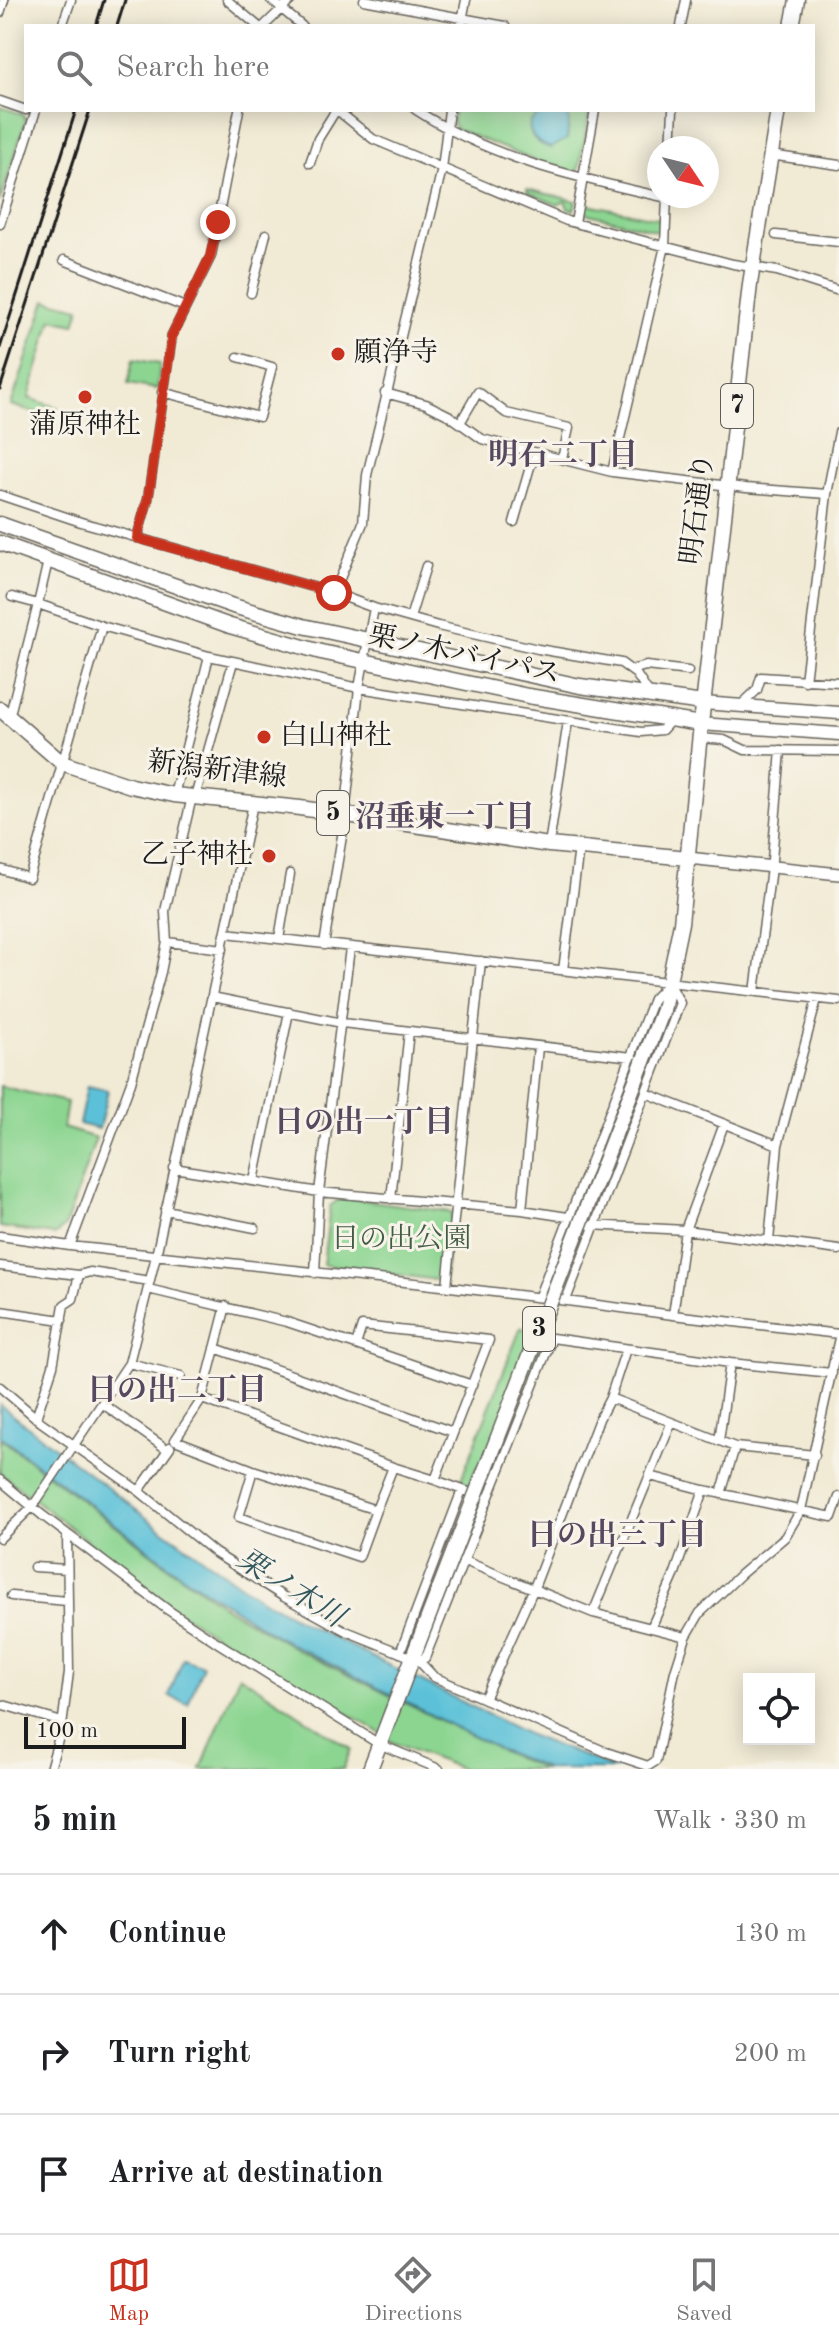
<!DOCTYPE html>
<meta charset="utf-8">
<style>
:root{--surface:#fff;--page:#f6f6f6;--text:#202124;--muted:#757577;--line:#e0e0e0;--accent:#c8321e}
body{margin:0;font-family:"Old Standard TT","Noto Serif JP",serif;background:var(--page);color:var(--text)}
.controls{position:absolute;right:24px;bottom:24px;display:grid;overflow:hidden;border-radius:0px;box-shadow:0 4px 20px #0003}
.controls button{width:72px;height:72px;display:grid;place-items:center;padding:0;border:0;border-bottom:2px solid var(--line);background:var(--surface);color:var(--text);font:40px sans-serif}
.compass{position:absolute;left:647px;top:136px;width:72px;height:72px;border-radius:50%;background:var(--surface);box-shadow:0 4px 20px #0003;rotate:125deg}
.scale{position:absolute;left:24px;bottom:20px;width:162px;box-sizing:border-box;padding-left:8px;border:4px solid #1c1c1c;border-top:0;font-size:22px;line-height:28px;white-space:nowrap;color:#1c1c1c;-webkit-text-stroke:6px #f7f3e8;paint-order:stroke}
.stop{position:absolute;width:24px;height:24px;margin:-18px;border:6px solid #c8321e;border-radius:50%;background:#fff}
.stop.end{background:#c8321e;border-color:#fff;box-shadow:0 2px 8px #0008}
.list{margin:0;padding:0;list-style:none}
h2{display:flex;justify-content:space-between;align-items:center;height:104px;margin:0;padding:0 32px;font-size:34px}
h2 small{font-size:26px;font-weight:400;color:var(--muted)}
.list li{display:grid;grid-template-columns:52px 1fr auto;gap:24px;align-items:center;box-sizing:border-box;height:120px;padding:0 32px;border-top:2px solid var(--line)}
.list b{display:block;font-size:30px;white-space:nowrap}
.list em{font-size:26px;font-style:normal;color:var(--muted)}
.icon{flex:none;width:44px;height:44px;fill:none;stroke:currentColor;stroke-width:2;stroke-linecap:round;stroke-linejoin:round}
.map{position:relative;flex:none;width:839px;height:1769px;overflow:hidden}
.search{position:absolute;background:var(--surface);box-shadow:0 4px 20px #0003;left:24px;right:24px;top:24px;height:88px;display:flex;align-items:center;gap:20px;box-sizing:border-box;padding:0 28px;border-radius:0px;color:var(--muted);font-size:30px}
.sheet{height:464px;background:var(--surface)}
nav{display:flex;justify-content:space-around;align-items:center;box-sizing:border-box;height:112px;border-top:2px solid var(--line);background:var(--surface);font-size:22px;color:var(--muted)}
nav a{display:grid;justify-items:center;gap:4px}
nav .on{color:var(--accent)}
.map>svg:first-child{display:block}
.green{fill:#8cd591;stroke:#547856;stroke-width:2}
.water{fill:#5bc1d8;stroke:#3c6e7a;stroke-width:2}
.lines{fill:none;stroke-linecap:round;stroke-linejoin:round}
.minor-casing{stroke:#67645c;stroke-width:11}
.tertiary-casing{stroke:#67645c;stroke-width:14}
.secondary-casing{stroke:#67645c;stroke-width:15}
.primary-casing{stroke:#67645c;stroke-width:17}
.trunk-casing{stroke:#67645c;stroke-width:17}
.minor{stroke:#fff;stroke-width:8}
.tertiary{stroke:#fff;stroke-width:11}
.secondary{stroke:#fff;stroke-width:12}
.primary{stroke:#fff;stroke-width:14}
.trunk{stroke:#fff;stroke-width:14}
.rail{stroke:#1c1c1c;stroke-width:3}
.primary-bridge-casing{stroke:#67645c;stroke-width:17;stroke-linecap:butt}
.primary-bridge{stroke:#fff;stroke-width:14}
.route{stroke:#c8321e;stroke-width:10}
.poi-dot{fill:#c8321e;stroke:#f7f3e8;stroke-width:3}
.labels{text-anchor:middle;dominant-baseline:central;stroke-width:6;stroke-linejoin:round;paint-order:stroke}
.shield{fill:#f7f3e8;stroke:#5e5c59;stroke-width:2}
.shield-label{font-size:26px;font-weight:bold;fill:#1c1c1c}
.poi-label{font-size:28px;fill:#1c1c1c;stroke:#f7f3e8;text-anchor:start}
.street-label{font-size:28px;fill:#1c1c1c;stroke:#f7f3e8}
.park-label{font-size:28px;fill:#435d45;stroke:#f7f3e8}
.neighbourhood-label{font-size:30px;font-weight:bold;fill:#56495f;stroke:#f7f3e8}
.water-label{font-size:30px;font-style:italic;fill:#32565e;stroke:#f7f3e8}
</style>
<div class="map">
<svg width="839" height="1769" viewBox="0 0 839 1769">
<rect width="100%" height="100%" fill="#f7f3e8"/>
<filter id="ink" filterUnits="userSpaceOnUse"><feTurbulence type="fractalNoise" baseFrequency=".0125" numOctaves="2"/><feDisplacementMap in="SourceGraphic" scale="16" xChannelSelector="R" yChannelSelector="G"/><feConvolveMatrix kernelMatrix="1 2 1 2 8 2 1 2 1" color-interpolation-filters="sRGB"/></filter>
<filter id="wash" filterUnits="userSpaceOnUse"><feTurbulence type="fractalNoise" baseFrequency=".006" numOctaves="4" result="noise"/><feDisplacementMap in="SourceGraphic" scale="32" xChannelSelector="R" yChannelSelector="G"/><feGaussianBlur stdDeviation="1.8" result="paint"/><feColorMatrix in="noise" values="0 0 0 0 0 0 0 0 0 0 0 0 0 0 0 0 0 1.4 0 .05"/><feComposite in="paint" operator="in"/></filter>
<g filter="url(#wash)">
<rect width="100%" height="100%" fill="#f1ead4"/>
<path class="green" d="M0 107 23 114 26 120 0 202Z
M454 110H590L579 169 574 173 538 162 456 129 452 122Z
M527 189 576 201 574 210 568 208 565 201 558 205 527 192Z
M583 203 660 219V230L657 231 581 212Z
M46 300 80 308 75 324 52 319 29 398 58 408 55 419 11 405Z
M133 359 160 364 157 389 128 384Z
M0 1086 67 1102 63 1128 96 1138 65 1227 54 1235 0 1227Z
M342 1197 452 1212 444 1281 323 1265 330 1206Z
M521 1327 543 1341 490 1474 476 1469 470 1486 460 1482Z
M0 1438 174 1571 230 1610 300 1651 516 1758 545 1769H462L394 1743 371 1727 237 1650 176 1610 0 1473Z
M239 1675 351 1749 343 1769H201Z"/>
<path class="water" d="M545 110H564L569 121 567 139 551 148C538 144 528 136 530 122Z
M87 1086 108 1090 99 1129 79 1124Z
M0 1405 156 1525 258 1597 310 1626 529 1735 616 1769H547L498 1749 281 1639 183 1576 0 1436Z
M183 1658 203 1665 188 1704 169 1696Z"/>
</g>
<g filter="url(#ink)">
<g class="lines">
<g class="minor-casing">
<path id="minor" d="M227 0 258 26
M271 0 302 26
M364 0 505 26
M0 13 4 0
M62 26 71 0
M264 26 291 0
M461 26 466 0
M681 26 686 0
M0 101 26 110
M337 110 373 139 567 221 733 264 777 271 839 291
M416 110C493 160 579 178 667 198
M671 148 673 110
M770 155 839 165
M310 163 318 139 336 110
M575 223 595 110
M0 224 36 110
M776 235 839 242
M64 260 185 307
M251 293 266 234
M162 392 259 417 272 367 238 357
M385 393 426 404 450 416 482 439 612 472 746 488 827 494
M460 423 478 392 506 413 569 428 562 459
M612 472 665 246 667 196
M0 495 81 522 334 593 374 608 438 626 538 649 621 663 636 674 649 694
M514 522 530 467 537 453
M137 538 148 499 172 335 211 256 239 110
M48 561 38 604 102 626
M334 593 363 523 367 475 442 169 449 110
M410 618 426 566
M631 670 646 666 688 671
M805 681 827 494 839 432
M740 706 757 690 761 677 839 682
M9 718 38 604 12 597
M700 738 724 740 745 750 839 751
M197 790 233 662
M174 795 209 656
M549 845 568 721
M0 869 29 878 102 626 209 656 359 688 374 608
M226 933 839 1001
M279 939 290 874
M167 942 223 949
M324 945 344 824 359 688 641 732 662 730 671 720
M563 970 579 848
M755 992 772 860 781 750
M212 997 342 1023 632 1057
M646 1093 778 1145 769 1241
M778 1145 817 999
M174 1168 319 1192 522 1210 574 1218
M254 1181 289 1012
M391 1199 409 1031
M165 1210 255 1228
M522 1210 538 1047
M590 1225 685 1230 839 1250
M0 1236 70 1246 131 1082 161 972 167 942 165 911 192 797
M70 1246C271 1268 473 1287 673 1315L685 1230 724 1124
M0 1266 79 1275 90 1272 150 1281
M315 1273 319 1192 350 948
M447 1286 481 961
M148 1289 287 1322 356 1345 362 1326 489 1340 435 1480 393 1467 202 1399 175 1440 253 1470 376 1510 359 1557 239 1517 253 1470
M539 1296 653 999 669 982 680 1003 566 1300
M0 1311 62 1320
M673 1315 839 1334
M356 1345 472 1385
M215 1348 453 1432
M129 1363 181 1376
M0 1387 41 1422 139 1491 215 1553 284 1597 346 1631 418 1660 434 1677 606 1752 648 1766 656 1761 675 1671 686 1637 700 1613 741 1574 785 1537 801 1510 839 1338
M610 1398 735 1447 815 1455
M202 1399 226 1306
M103 1404 168 1450
M36 1418 53 1366 64 1305 73 1299 79 1275
M719 1441 730 1363
M650 1476 704 1490
M0 1480 42 1515 168 1610 215 1641 379 1744 439 1769
M139 1491 170 1447
M721 1494 735 1447
M488 1499 552 1338 730 1363 832 1373
M376 1510 393 1467
M0 1538 33 1506 129 1363 156 1256 253 804
M462 1560 593 1613 686 1637
M34 1567 67 1569
M11 1596 67 1601
M593 1613 671 1424
M651 1628 674 1576 704 1490 832 1517 839 1497
M400 1653 462 1490
M418 1660 425 1658 488 1499 435 1480
M484 1699 534 1588 599 1419 610 1398 626 1349
M0 1704 62 1722
M50 1769 62 1726 69 1672 67 1534"/>
</g>
<g class="tertiary-casing">
<path id="tertiary" d="M688 858 839 874"/>
</g>
<g class="secondary-casing">
<path id="secondary" d="M703 703 839 713
M701 724 839 734"/>
</g>
<g class="primary-casing">
<path id="primary" d="M0 709 62 763 131 786 174 795 300 808 549 845 688 858
M663 1010 681 923 701 724
M370 1769 416 1649"/>
</g>
<g class="trunk-casing">
<path id="trunk" d="M792 26 797 0
M0 524 233 606 303 626 580 686 703 703
M0 543 230 626 321 652 528 696 701 724 750 284 778 110"/>
</g>
<use href="#minor" class="minor"/>
<use href="#tertiary" class="tertiary"/>
<use href="#secondary" class="secondary"/>
<use href="#primary" class="primary"/>
<use href="#trunk" class="trunk"/>
<path class="rail" d="M96 26 104 0
M117 26 125 0
M0 348 76 110
M0 389 90 110"/>
<g class="primary-bridge-casing">
<path id="primary-bridge" d="M416 1649 663 1010"/>
</g>
<use href="#primary-bridge" class="primary-bridge"/>
</g>
</g>
<g class="lines" filter="url(#ink)">
<path class="route" d="M218 222 210 257 172 335 148 499 137 538 334 593"/>
</g>
<g class="poi-dot">
<circle cx="338" cy="354" r="8"/>
<circle cx="85" cy="397" r="8"/>
<circle cx="264" cy="737" r="8"/>
<circle cx="269" cy="856" r="8"/>
</g>
<g class="labels">
<g class="shield">
<rect x="721" y="384" width="32" height="44" rx="6"/>
<rect x="317" y="791" width="32" height="44" rx="6"/>
<rect x="523" y="1307" width="32" height="44" rx="6"/>
</g>
<g class="shield-label">
<text x="737" y="406">7</text>
<text x="333" y="813">5</text>
<text x="539" y="1329">3</text>
</g>
<g class="poi-label">
<text x="354" y="354">願浄寺</text>
<text x="85" y="426" text-anchor="middle">蒲原神社</text>
<text x="280" y="737">白山神社</text>
<text x="253" y="856" text-anchor="end">乙子神社</text>
</g>
<g class="street-label">
<text transform="translate(699 509) rotate(-83)">明石通り</text>
<text transform="translate(464 656) rotate(12)">栗ノ木バイパス</text>
<text transform="translate(217 771) rotate(7)">新潟新津線</text>
</g>
<g class="park-label">
<text x="401" y="1240">日の出公園</text>
</g>
<g class="neighbourhood-label">
<text x="563" y="456">明石二丁目</text>
<text x="445" y="818">沼垂東一丁目</text>
<text x="364" y="1123">日の出一丁目</text>
<text x="177" y="1391">日の出二丁目</text>
<text x="617" y="1536">日の出三丁目</text>
</g>
<g class="water-label">
<text transform="translate(290 1589) rotate(32)">栗ノ木川</text>
</g>
</g>
</svg>
<div class="controls">
<button><svg class="icon" aria-label="locate" viewBox="0 0 24 24"><circle cx="12" cy="12" r="6"/><path d="M12 2v4M12 18v4M2 12h4M18 12h4"/></svg></button>
</div>
<svg class="compass" viewBox="-18 -18 36 36"><path d="M0-13l5 13h-10z" fill="#e53935"/><path d="M0 13l5-13h-10z" fill="#757577"/></svg>
<div class="scale">100 m</div>
<div class="stop" style="left:334px;top:593px"></div>
<div class="stop end" style="left:218px;top:222px"></div>
<div class="search"><svg class="icon" aria-label="search" viewBox="0 0 24 24"><circle cx="10" cy="10" r="6"/><path d="M15 15l6 6"/></svg>Search here</div>
</div>
<section class="sheet">
<h2>5 min<small>Walk · 330 m</small></h2>
<ul class="list">
<li><svg class="icon" aria-label="ahead" viewBox="0 0 24 24"><path d="M12 20V5M6 11l6-6 6 6"/></svg><div><b>Continue</b></div><em>130 m</em></li>
<li><svg class="icon" aria-label="right" viewBox="0 0 24 24"><path d="M7 20v-9h11M14 6l5 5-5 5"/></svg><div><b>Turn right</b></div><em>200 m</em></li>
<li><svg class="icon" aria-label="arrive" viewBox="0 0 24 24"><path d="M6 21V4h12l-3 4 3 4H6"/></svg><div><b>Arrive at destination</b></div></li>
</ul>
</section>
<nav>
<a class="on"><svg class="icon" aria-label="map" viewBox="0 0 24 24"><path d="M3 6l6-2 6 2 6-2v14l-6 2-6-2-6 2zM9 4v14M15 6v14"/></svg>Map</a>
<a><svg class="icon" aria-label="directions" viewBox="0 0 24 24"><path d="M12 3l9 9-9 9-9-9zM9 14v-3h6M13 9l2 2-2 2"/></svg>Directions</a>
<a><svg class="icon" aria-label="saved" viewBox="0 0 24 24"><path d="M7 4h10v16l-5-4-5 4z"/></svg>Saved</a>
</nav>
